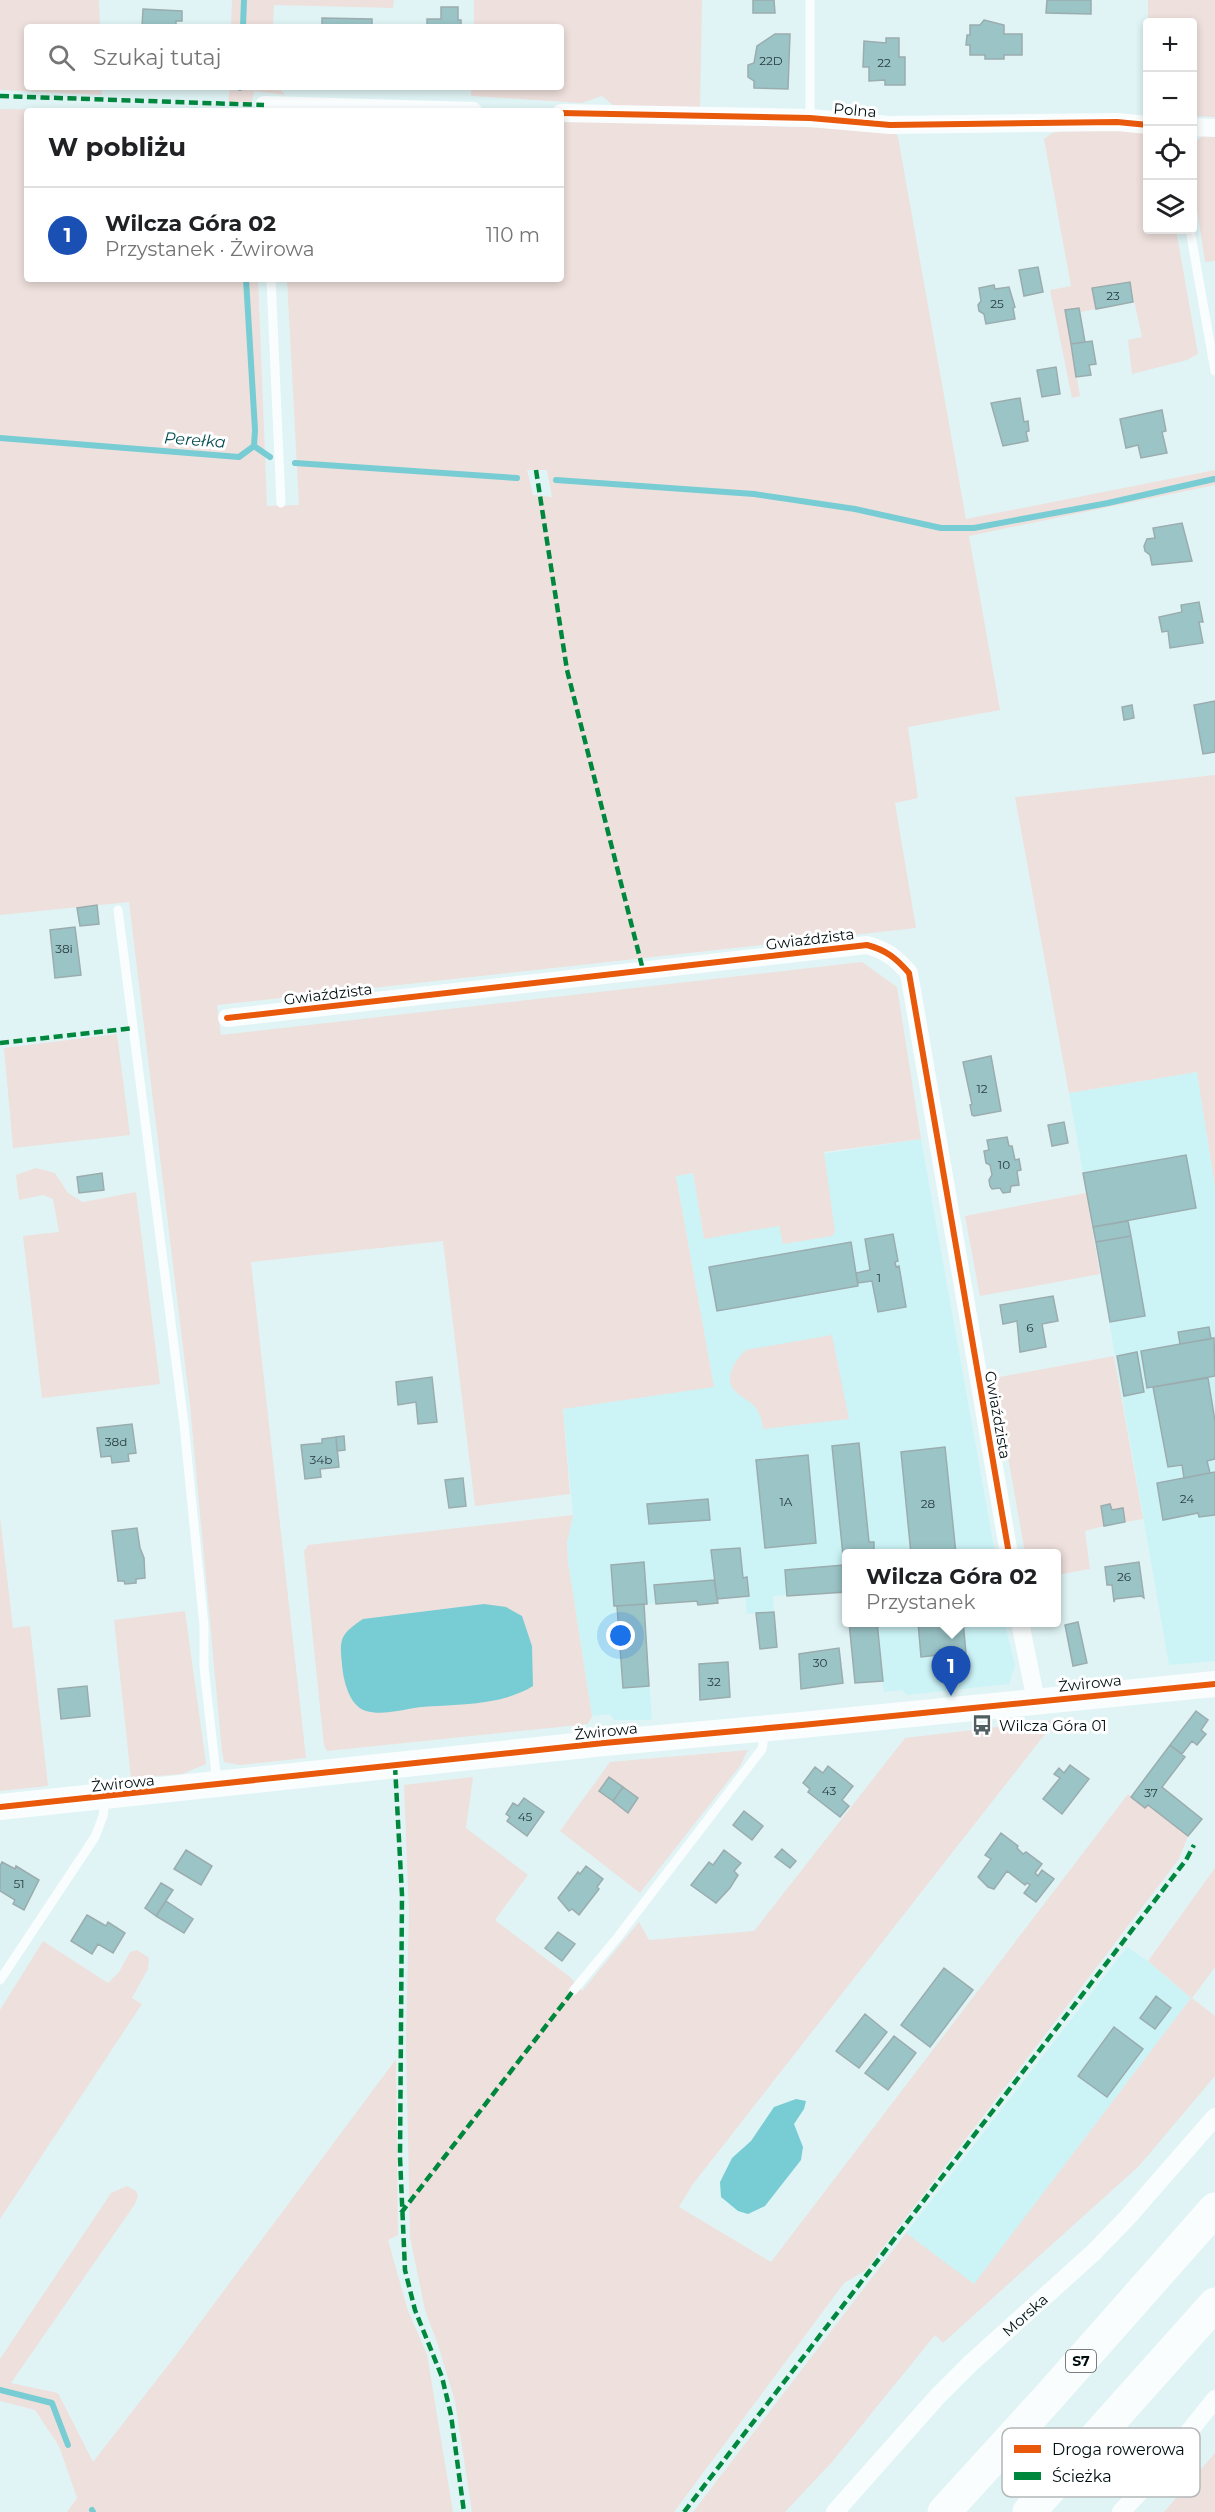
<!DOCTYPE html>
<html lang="pl">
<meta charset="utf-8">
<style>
:root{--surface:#fff;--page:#f2f2f2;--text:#202124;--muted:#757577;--line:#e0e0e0;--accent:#1a73e8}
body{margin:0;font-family:Montserrat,sans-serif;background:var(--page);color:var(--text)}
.controls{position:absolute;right:18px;top:18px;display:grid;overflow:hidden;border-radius:6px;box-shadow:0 3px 9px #0003}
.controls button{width:54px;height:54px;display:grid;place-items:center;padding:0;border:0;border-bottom:2px solid var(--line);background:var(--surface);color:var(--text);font:30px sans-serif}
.you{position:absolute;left:621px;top:1636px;width:21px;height:21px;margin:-15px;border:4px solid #fff;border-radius:50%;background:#1a73e8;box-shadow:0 0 0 9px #1a73e833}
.badge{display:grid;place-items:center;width:39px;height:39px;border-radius:50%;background:var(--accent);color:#fff;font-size:20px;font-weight:700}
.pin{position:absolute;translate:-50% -50px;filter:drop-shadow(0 2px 3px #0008)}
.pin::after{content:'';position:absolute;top:32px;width:21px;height:18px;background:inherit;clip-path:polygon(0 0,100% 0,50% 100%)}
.popup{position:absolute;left:842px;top:1549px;width:219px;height:78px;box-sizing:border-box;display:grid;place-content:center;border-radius:6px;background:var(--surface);filter:drop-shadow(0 2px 4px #0005);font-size:20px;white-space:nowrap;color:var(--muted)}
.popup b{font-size:22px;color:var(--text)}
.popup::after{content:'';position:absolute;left:50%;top:100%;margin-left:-12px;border:12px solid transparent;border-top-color:var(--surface)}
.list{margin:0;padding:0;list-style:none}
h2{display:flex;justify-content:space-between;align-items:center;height:78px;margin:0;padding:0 24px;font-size:26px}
h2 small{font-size:20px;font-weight:400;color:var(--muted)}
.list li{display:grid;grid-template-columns:39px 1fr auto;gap:18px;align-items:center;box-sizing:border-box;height:96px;padding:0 24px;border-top:2px solid var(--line)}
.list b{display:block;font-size:22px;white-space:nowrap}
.list p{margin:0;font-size:20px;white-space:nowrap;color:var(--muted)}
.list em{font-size:20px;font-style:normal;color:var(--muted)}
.icon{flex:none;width:33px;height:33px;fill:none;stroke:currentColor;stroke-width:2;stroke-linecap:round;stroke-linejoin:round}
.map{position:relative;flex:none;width:1215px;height:2512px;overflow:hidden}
.search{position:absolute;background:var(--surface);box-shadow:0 3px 9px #0003;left:24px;top:24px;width:540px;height:66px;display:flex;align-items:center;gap:15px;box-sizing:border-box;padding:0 21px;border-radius:6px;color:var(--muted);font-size:22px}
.panel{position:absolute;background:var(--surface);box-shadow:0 3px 9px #0003;left:24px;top:108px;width:540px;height:174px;border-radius:6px}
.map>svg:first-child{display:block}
.built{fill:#ccf4f7}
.green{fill:#eee0dc;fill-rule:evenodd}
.water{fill:#77cdd3}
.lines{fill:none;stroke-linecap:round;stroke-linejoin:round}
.stream{stroke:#77cdd3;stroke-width:6}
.building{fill:#9bc4c7;stroke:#9bacae;stroke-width:1.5}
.lane{stroke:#fafdfe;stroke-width:9}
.street{stroke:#fafdfe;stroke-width:18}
.secondary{stroke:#fafdfe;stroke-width:26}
.highway{stroke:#fafdfe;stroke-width:33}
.quiet{stroke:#00873e;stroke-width:4.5;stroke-dasharray:9 4.5;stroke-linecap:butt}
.cycleway-casing{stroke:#fff;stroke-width:10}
.cycleway{stroke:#e8590c;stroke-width:6}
.labels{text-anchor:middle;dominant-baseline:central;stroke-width:6;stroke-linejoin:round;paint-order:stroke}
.number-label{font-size:12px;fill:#283c3e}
.shield{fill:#fff;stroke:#4d5658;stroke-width:1.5}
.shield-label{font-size:14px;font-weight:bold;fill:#010e10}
.street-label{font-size:15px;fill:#010e10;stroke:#fff}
.poi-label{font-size:15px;fill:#010e10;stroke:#fff;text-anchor:start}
.water-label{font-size:16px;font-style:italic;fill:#044c50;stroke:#fff}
.key{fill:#fff;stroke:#b3b7b7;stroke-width:1.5}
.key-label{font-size:16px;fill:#010e10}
</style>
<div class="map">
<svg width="1215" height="2512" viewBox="0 0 1215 2512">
<rect width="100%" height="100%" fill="#e0f4f5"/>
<path class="built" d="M1197 1072 1215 1187V1661L1169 1665 1069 1093Z
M921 1139 995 1553 846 1554V1592L773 1596 774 1612 747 1614 745 1596 718 1599V1603L698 1605 697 1601 644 1604 652 1720H614L610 1714 592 1716 568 1562 567 1543 573 1515 563 1409 703 1326 676 1176Z
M849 1623H1008L1006 1628 1015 1666 1009 1684 907 1695 902 1690 884 1692 882 1681 855 1683Z
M1127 1947 1148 1961 1191 1998 974 2285 906 2233Z"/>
<path class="green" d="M0 0H99L100 27H27V87H102V95L0 90Z
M232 0H394L393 8 274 5 273 27H231Z
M474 0H702L700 110 614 106 602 96 582 103 471 96V87H561V27H474Z
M1148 0H1215V117L1193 116 1192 22H1148Z
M230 87H278L285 95 254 91 252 102H228Z
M0 109 160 111H27V279H258L267 506 299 505 287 279H561V119L894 130 898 137 966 519 1215 470V485L969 536 1000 710 908 727 918 798 895 803 916 928 217 1005 221 1035 862 962 897 987 921 1139 824 1152 835 1232 832 1236 783 1244 779 1226 704 1239 693 1173 676 1176 714 1387 563 1409 570 1494 475 1506 443 1241 251 1262 306 1758 240 1765 224 1762 222 1752 190 1405 129 902 0 915ZM527 470H547L552 497 533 495Z
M1066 130 1147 131 1148 230H1176L1198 354 1187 360 1132 374 1128 340 1142 337 1130 282 1092 289 1096 309 1080 312 1079 308 1065 310 1080 396 1072 398 1050 290 1071 286 1044 139 1052 133Z
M1203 135 1215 136V261L1205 262 1193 183 1192 145Z
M1215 775V1187L1197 1072 1069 1093 1015 797Z
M117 1034 130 1135 13 1148 4 1048Z
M36 1168 55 1173 68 1193 83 1202 136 1192 160 1384 42 1398 23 1236 59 1232 53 1199 43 1195 19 1200 16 1175Z
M1086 1193 1100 1274 980 1296 965 1216Z
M832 1335 849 1419 763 1429C762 1421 760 1413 755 1407 749 1400 742 1398 736 1392 722 1379 735 1360 746 1350Z
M1114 1356 1143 1519 1125 1522 1123 1508 1112 1510 1110 1504 1101 1506 1104 1526 1085 1531 1090 1569 1056 1575V1554L1025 1553 994 1378Z
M573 1515 567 1543 568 1562 592 1716 588 1724 327 1751 324 1746 304 1551 308 1545Z
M0 1517 13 1628 30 1626 48 1786 0 1791Z
M185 1611 206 1764 182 1774 131 1778 114 1620Z
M1056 1720 693 2184 679 2207 771 2262 1128 1794 1145 1808 1148 1805 1188 1836 1179 1859 866 2270 844 2283 674 2512H472L455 2401 437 2342 425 2310 410 2237 406 2040 409 1912 404 1785 473 1777 466 1828 528 1875 495 1920 570 1977 582 1991 639 1922 649 1940 754 1931 905 1738Z
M748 1750 740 1766 640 1893 560 1831 610 1762Z
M1215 1868V1967L1192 1998 1215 2016V2076L1139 2166 943 2343 935 2335 832 2462 785 2512H693L906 2233 974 2284 1191 1998 1148 1961Z
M43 1941 108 1983 119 1972 130 1952 137 1950 149 1958 148 1969 132 1998 142 2004 0 2219V2010Z
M396 2059 398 2235 388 2240 408 2311 427 2354 453 2512H67L77 2498 59 2446 35 2410 0 2401V2359L111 2193 127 2186 136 2191 138 2196 135 2204 11 2383 58 2393 93 2462 176 2355Z
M1215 2453V2512H1164Z"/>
<path class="water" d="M484 1604 506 1607 522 1616 532 1646 533 1686C501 1706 457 1704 421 1707 404 1709 383 1716 366 1711 349 1706 343 1679 342 1664 339 1638 341 1634 363 1619Z
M796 2099 806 2101 804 2109 794 2124 803 2147 801 2160 765 2206 748 2214 738 2211 721 2197 720 2182 732 2158 751 2141 774 2107Z"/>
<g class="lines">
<path class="stream" d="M243 27 244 0
M240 88V87
M0 438 239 457 254 446 255 430 246 279
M254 446 270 457
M295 463 517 478
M556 480 754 494 855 509 941 528H974L1108 503 1214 479
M0 2390 52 2403 68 2445
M92 2510 93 2512"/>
</g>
<path class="building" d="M753 0H774L775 13H753Z
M1047 0H1091V14L1046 13Z
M441 7H458V20H461V27H427V19H441Z
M143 9 182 11V21H176V27H142Z
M322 18 372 19V27H322Z
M984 20 1004 25V34H1022V55H1004V59H985V55H970V45H966L967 35H970V25H980Z
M775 34H790L788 89 754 88V81L748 77V65L754 63 757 46Z
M886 38H899V57H905V85H885V80L869 81V67H863L864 41 886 43Z
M1038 267 1043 292 1024 296 1019 270Z
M1130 282 1133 302 1096 309 1092 288Z
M994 285 995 289 1009 287 1015 307 1013 308 1015 319 986 324 984 314 979 311 978 305 981 301 979 288Z
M1079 308 1085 342 1071 344 1065 310Z
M1092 341 1096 364 1089 365 1091 375 1076 377 1071 344Z
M1056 367 1060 394 1042 397 1037 370Z
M1020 398 1024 422 1028 421 1029 431 1026 432 1028 441 1003 446 991 403Z
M1162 410 1166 431 1162 432 1167 453 1141 458 1138 445 1126 448 1120 419Z
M1182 523 1192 561 1152 565 1150 555 1145 551 1144 546 1147 539 1155 538 1153 528Z
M1199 602 1203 622H1199L1203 643 1170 648 1168 631 1162 632 1159 617 1182 612 1181 605Z
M1215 701V752L1203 754 1194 705Z
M1132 705 1134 718 1124 720 1122 707Z
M97 905 99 924 80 926 77 908Z
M75 927 81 975 55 978 50 930Z
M991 1056 1001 1111 974 1116 972 1115 970 1105 972 1104 963 1062Z
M1064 1122 1068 1143 1052 1146 1048 1125Z
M1007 1137 1009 1146H1012L1015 1160 1019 1159 1021 1170 1017 1171 1019 1185 1011 1186 1010 1192 1003 1193 1000 1188 992 1189 990 1186 989 1180 992 1175 990 1165 986 1163 984 1151 989 1150 987 1140Z
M1186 1155 1196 1208 1093 1227 1083 1173Z
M102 1173 104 1190 79 1193 77 1177Z
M1128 1221 1131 1236 1096 1242 1093 1227Z
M893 1234 898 1261 895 1262 896 1267 899 1266 906 1307 878 1312 872 1281 858 1283 856 1273 870 1270 865 1239Z
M1131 1236 1145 1316 1110 1322 1096 1242Z
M851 1242 858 1286 717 1311 709 1267Z
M1053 1296 1058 1321 1042 1324 1046 1347 1020 1352 1017 1321 1003 1324 1000 1305Z
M1209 1327 1211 1339 1180 1344 1178 1332Z
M1214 1338 1215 1376 1147 1388 1141 1351Z
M1137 1352 1144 1392 1124 1396 1117 1356Z
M432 1377 437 1422 418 1424 416 1402 398 1405 396 1382Z
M1208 1378 1215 1421V1459L1207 1461 1210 1473 1184 1478 1182 1465 1168 1467 1153 1387Z
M132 1424 136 1453 128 1454 129 1461 112 1463 111 1456 101 1457 97 1428Z
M344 1436 345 1450 337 1451 336 1437Z
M336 1437 339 1467 320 1469 321 1477 305 1479 301 1445 322 1443V1439Z
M859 1443 869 1542H874V1554H846V1566H844L832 1446Z
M945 1447 956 1554H911L901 1452Z
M808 1455 816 1543 765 1548 756 1460Z
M1215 1472V1515L1199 1517 1198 1513 1163 1520 1157 1483Z
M463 1478 466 1506 449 1508 445 1480Z
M708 1499 710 1520 649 1524 647 1504Z
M1110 1504 1112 1510 1123 1508 1125 1522 1104 1526 1101 1506Z
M137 1528 140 1548 144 1558 145 1578 136 1579V1583L125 1584 124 1581H118L112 1531Z
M740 1548 743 1578 747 1577 749 1596 717 1599 711 1550Z
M644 1562 647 1604 614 1606 611 1565Z
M1139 1562 1144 1598 1141 1596 1115 1599 1114 1602 1112 1585H1107L1105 1567Z
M844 1565 846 1592 787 1596 785 1570Z
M714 1580 718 1603 698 1605 697 1601 656 1604 654 1585Z
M644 1604 649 1686 623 1688 617 1606Z
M774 1612 777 1647 760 1649 756 1613Z
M849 1622H877L883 1681 855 1683Z
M918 1622H963L966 1653 953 1654 954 1660 940 1661 939 1655 921 1657Z
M1078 1622 1087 1663 1073 1666 1065 1625Z
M839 1648 843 1683 801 1689 799 1654Z
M728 1662 730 1697 700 1700 699 1664Z
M87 1686 90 1716 61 1719 58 1689Z
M1196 1711 1208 1720 1201 1730 1206 1734 1197 1745 1192 1741 1182 1754 1170 1745Z
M1170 1745 1185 1757 1162 1787 1202 1819 1188 1836 1148 1805 1145 1808 1131 1797Z
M1070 1765 1089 1779 1062 1814 1043 1799 1060 1778 1054 1774 1059 1768 1064 1773Z
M828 1766 853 1786 842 1800 849 1806 840 1817 808 1792 810 1789 803 1783 815 1767 823 1773Z
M609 1777 623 1787 613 1801 599 1791Z
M623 1787 638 1798 628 1813 613 1801Z
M524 1798 544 1812 527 1836 507 1821 510 1817 506 1814 513 1803 518 1806Z
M744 1811 763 1826 752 1840 733 1825Z
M1001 1833 1018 1846 1017 1848 1023 1854 1026 1852 1042 1864 1035 1873 1038 1876 1042 1870 1054 1879 1036 1902 1024 1893 1030 1885 1027 1883 1025 1885 1007 1871 994 1889 988 1887 978 1877 991 1859 985 1855Z
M782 1849 796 1861 790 1868 775 1857Z
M186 1850 212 1866 201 1885 174 1869Z
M724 1850 741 1863 734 1871 738 1875 730 1888 716 1903 691 1885 709 1862 713 1865Z
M2 1862 15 1869 16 1866 39 1880 24 1910 13 1904 15 1900 0 1891V1866Z
M586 1866 603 1879 597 1887 599 1889 579 1915 572 1909 569 1911 558 1898 578 1872 580 1874Z
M161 1883 173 1890 156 1916 145 1908Z
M166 1901 193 1919 184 1933 156 1916Z
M87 1915 106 1926 108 1922 125 1933 113 1953 98 1944 92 1954 71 1941Z
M558 1932 575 1944 562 1961 545 1948Z
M944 1968 973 1990 930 2047 901 2025Z
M1156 1996 1171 2008 1155 2029 1140 2018Z
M865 2014 887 2032 859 2068 836 2051Z
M1114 2027 1143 2049 1107 2097 1078 2076Z
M894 2036 916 2053 888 2090 865 2073Z"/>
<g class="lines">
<path class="lane" d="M810 118V0
M1190 230 1215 371
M271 279 281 503
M118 910 184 1424 204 1626V1667L217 1783
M0 1980 95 1837 103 1816 105 1799
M573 1991 617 1938 762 1749 765 1731"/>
<g class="street">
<path d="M264 105 473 111"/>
<path d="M561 113 810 118 890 125 1117 122 1148 125"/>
<path d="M1192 127 1215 128"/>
<path d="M227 1018 867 945C886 950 896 958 909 973L1009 1554"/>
<path d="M1020 1622 1036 1701"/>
<path id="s1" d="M835 2512 937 2397 971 2363 1093 2253 1127 2218 1215 2117"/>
<path d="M1121 2512 1148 2483 1215 2399"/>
</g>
<path class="secondary" d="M0 1807 604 1743 802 1725 1215 1684"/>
<path class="highway" d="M944 2512 1048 2398 1215 2209
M1029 2512 1215 2304"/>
<path class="quiet" d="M0 96 264 105
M536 470 567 670 643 970
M0 1043 134 1028
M395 1766 402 1895 400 2157 405 2270 415 2310 442 2377 451 2415 464 2512
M401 2213 573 1991
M684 2512 1186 1860 1194 1845"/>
<g class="cycleway-casing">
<path id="cycleway" d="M561 113 810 118 890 125 1117 122 1148 125
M227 1018 867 945C886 950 896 958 909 973L1009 1554
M0 1807 604 1743 802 1725 1215 1684"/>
</g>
<use href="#cycleway" class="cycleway"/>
</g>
<defs>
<g id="bus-bare" transform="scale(1.62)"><path d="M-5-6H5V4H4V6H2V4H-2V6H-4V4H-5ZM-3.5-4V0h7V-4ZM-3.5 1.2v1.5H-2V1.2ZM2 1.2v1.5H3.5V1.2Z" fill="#4f5e60" stroke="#fff" stroke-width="2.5" paint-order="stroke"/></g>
</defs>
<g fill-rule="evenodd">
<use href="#bus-bare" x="982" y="1725"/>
</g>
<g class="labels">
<g class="number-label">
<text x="771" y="60">22D</text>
<text x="884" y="62">22</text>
<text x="1113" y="295">23</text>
<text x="997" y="303">25</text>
<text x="64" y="948">38i</text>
<text x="982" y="1088">12</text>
<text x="1004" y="1164">10</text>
<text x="879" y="1277">1</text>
<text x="1030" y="1327">6</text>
<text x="116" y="1441">38d</text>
<text x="321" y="1459">34b</text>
<text x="1187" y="1498">24</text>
<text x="786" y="1501">1A</text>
<text x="928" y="1503">28</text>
<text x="1124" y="1576">26</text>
<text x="820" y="1662">30</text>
<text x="714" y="1681">32</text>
<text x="829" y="1790">43</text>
<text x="1151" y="1792">37</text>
<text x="525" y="1816">45</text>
<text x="19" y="1883">51</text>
</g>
<rect class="shield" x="1066" y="2350" width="30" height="22" rx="4.5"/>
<g class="shield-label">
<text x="1081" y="2361">S7</text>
</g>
<g class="street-label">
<text transform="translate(855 110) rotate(5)">Polna</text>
<text transform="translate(810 939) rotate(-7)">Gwiaździsta</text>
<text transform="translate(328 994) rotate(-7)">Gwiaździsta</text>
<text transform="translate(998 1415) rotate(80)">Gwiaździsta</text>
<text transform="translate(1090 1683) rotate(-6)">Żwirowa</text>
<text transform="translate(606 1731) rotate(-6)">Żwirowa</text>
<text transform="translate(123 1783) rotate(-6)">Żwirowa</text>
<text stroke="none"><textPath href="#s1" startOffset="274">Morska</textPath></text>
</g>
<g class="poi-label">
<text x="999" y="1725">Wilcza Góra 01</text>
</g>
<g class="water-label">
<text transform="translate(195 440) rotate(4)">Perełka</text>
</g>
</g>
<rect x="1002" y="2428" width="198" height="69" rx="9" class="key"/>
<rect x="1014" y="2445" width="27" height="8" fill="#e8590c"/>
<rect x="1014" y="2472" width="27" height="8" fill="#00873e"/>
<g class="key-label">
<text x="1052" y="2455">Droga rowerowa</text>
<text x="1052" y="2482">Ścieżka</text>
</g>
</svg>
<div class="controls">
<button>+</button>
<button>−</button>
<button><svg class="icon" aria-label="locate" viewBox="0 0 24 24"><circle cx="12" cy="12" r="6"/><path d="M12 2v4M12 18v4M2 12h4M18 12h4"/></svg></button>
<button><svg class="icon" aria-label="layers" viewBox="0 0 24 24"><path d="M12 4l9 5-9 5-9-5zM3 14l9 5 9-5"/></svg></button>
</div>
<div class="you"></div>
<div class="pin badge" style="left:951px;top:1696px;background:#1a4fb4">1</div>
<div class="popup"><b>Wilcza Góra 02</b>Przystanek</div>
<div class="search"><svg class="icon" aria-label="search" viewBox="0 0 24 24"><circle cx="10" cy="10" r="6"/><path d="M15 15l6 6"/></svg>Szukaj tutaj</div>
<section class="panel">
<h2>W pobliżu<small></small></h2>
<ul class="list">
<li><span class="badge" style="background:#1a4fb4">1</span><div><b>Wilcza Góra 02</b><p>Przystanek · Żwirowa</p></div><em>110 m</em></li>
</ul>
</section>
</div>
